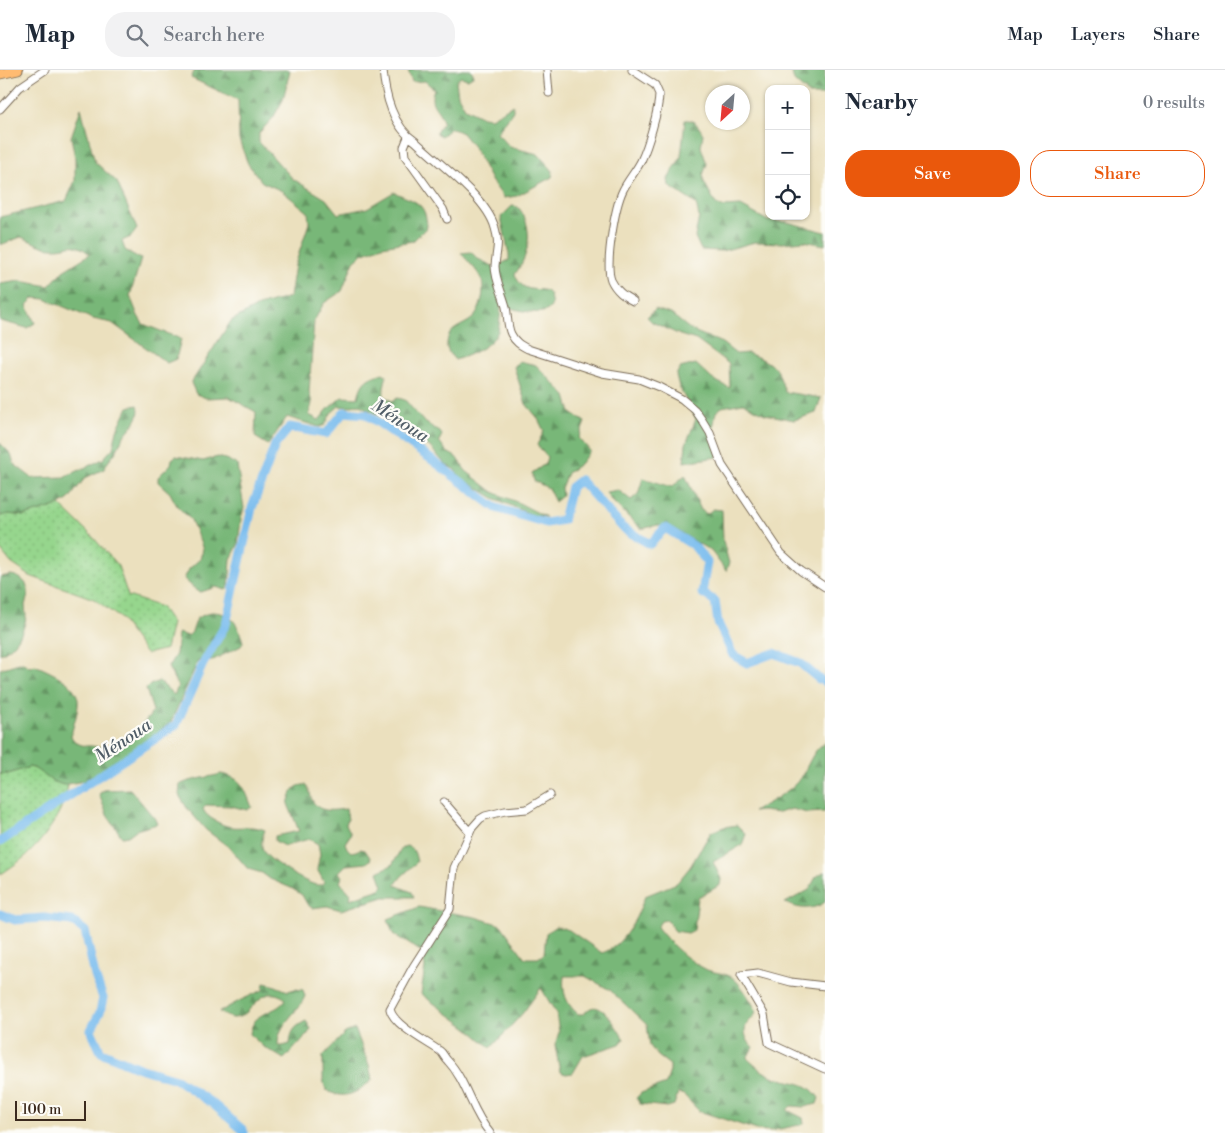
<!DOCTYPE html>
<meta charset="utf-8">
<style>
:root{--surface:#fff;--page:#f2f2f3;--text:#1f2937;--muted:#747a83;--line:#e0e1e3;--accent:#ea580c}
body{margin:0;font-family:"Libre Bodoni",serif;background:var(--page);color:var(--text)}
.controls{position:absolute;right:15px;top:15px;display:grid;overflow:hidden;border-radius:10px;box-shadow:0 1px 4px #0004}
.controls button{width:45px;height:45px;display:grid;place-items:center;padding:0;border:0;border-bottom:1px solid var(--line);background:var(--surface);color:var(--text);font:25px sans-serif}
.compass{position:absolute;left:705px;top:15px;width:45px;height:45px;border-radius:50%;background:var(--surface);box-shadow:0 1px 4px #0004;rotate:206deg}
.scale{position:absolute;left:15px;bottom:12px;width:71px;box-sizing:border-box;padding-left:5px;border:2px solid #3b2a1e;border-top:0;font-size:14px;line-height:18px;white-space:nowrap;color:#3b2a1e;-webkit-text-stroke:4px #fdfcf7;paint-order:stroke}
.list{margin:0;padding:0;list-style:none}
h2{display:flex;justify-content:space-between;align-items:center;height:65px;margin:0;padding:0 20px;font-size:21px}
h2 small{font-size:16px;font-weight:400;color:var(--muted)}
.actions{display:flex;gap:10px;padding:15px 20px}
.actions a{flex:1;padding:11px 0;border:1px solid var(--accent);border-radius:20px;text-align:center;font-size:18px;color:var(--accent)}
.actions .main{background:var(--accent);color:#fff}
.icon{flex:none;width:28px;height:28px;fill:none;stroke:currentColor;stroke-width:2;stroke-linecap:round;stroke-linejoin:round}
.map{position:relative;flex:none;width:825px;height:1063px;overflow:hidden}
header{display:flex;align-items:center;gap:30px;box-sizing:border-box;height:70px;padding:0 25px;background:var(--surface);border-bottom:1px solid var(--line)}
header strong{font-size:24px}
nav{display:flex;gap:28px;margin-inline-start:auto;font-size:18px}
.search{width:350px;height:45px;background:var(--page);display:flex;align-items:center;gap:12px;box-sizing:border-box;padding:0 18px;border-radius:20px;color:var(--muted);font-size:19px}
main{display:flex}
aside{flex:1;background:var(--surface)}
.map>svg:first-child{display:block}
.grass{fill:url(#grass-dots);stroke:#688056}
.forest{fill:url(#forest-firs);stroke:#5a704b}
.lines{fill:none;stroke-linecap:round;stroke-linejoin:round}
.river{stroke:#7be;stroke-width:9}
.minor-casing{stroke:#796a56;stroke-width:9}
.major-casing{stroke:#796a56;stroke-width:11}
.minor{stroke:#fff;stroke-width:7}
.major{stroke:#ffbb71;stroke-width:9}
.labels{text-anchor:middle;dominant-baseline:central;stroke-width:4.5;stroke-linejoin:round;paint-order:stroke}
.water-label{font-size:18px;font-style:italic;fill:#505d67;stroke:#fdfcf7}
</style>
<header>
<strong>Map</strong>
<div class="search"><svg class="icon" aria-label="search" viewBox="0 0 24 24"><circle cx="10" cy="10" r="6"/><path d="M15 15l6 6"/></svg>Search here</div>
<nav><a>Map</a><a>Layers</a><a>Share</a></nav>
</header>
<main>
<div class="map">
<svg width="825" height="1063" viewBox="0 0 825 1063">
<defs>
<pattern id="grass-dots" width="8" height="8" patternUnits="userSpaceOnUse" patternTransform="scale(1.25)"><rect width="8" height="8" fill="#96d68d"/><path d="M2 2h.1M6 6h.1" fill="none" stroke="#82b879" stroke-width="1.8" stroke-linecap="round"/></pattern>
<pattern id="forest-firs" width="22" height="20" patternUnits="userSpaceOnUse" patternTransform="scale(1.25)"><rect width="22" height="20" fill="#78b778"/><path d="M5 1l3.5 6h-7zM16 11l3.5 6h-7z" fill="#649562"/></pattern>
</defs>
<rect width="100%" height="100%" fill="#fdfcf7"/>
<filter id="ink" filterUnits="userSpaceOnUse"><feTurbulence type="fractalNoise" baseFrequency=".02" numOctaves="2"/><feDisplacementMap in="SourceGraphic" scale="10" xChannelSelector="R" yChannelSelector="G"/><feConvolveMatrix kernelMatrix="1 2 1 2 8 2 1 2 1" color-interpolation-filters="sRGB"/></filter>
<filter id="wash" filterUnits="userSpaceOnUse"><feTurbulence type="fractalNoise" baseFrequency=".0096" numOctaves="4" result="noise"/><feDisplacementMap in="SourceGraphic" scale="20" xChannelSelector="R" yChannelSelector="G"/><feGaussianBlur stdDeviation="1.12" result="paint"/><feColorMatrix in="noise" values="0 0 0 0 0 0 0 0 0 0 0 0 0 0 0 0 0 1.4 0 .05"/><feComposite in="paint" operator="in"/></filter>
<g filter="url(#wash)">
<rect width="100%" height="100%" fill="#ebe0be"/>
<path class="grass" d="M60 435 92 466 118 496 128 526 161 537 172 553 166 579 146 584 120 548 94 529 30 506 11 493 0 479V446L9 444 24 446Z
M29 697C42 699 50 714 68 715 64 739 50 761 33 779 24 789 11 797 0 805V704H8Z"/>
<path class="forest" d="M195 0H290L283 30 273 48 259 63V72L293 109 326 129 338 144 367 138 394 122C414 132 426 131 427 157L413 171 382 176 362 184 354 191 342 221 324 233 314 251 309 322 312 333 309 345 319 350 329 338 342 327 358 328C362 310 367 308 383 303L386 305C386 312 383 316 384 326L392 331 398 328 405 330 423 351 440 362 442 365 439 371 447 382 456 387 466 401 493 422 519 433 546 447 532 445 494 428 461 408 454 399 446 395 429 376 406 364 402 357 358 334 349 337 339 336 331 343 325 355 319 357 287 347 268 375 255 367 256 342 229 327 206 328 196 324 191 313 231 251 258 236 290 227 295 195 309 153 308 142 282 121 262 112 248 94 239 70 238 30 191 8Z
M408 0H471L474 5 468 9 461 7 456 11 458 25 465 38 483 47 491 48 513 35V41L497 63 510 77 538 84 553 101 552 107 517 126 504 128 492 112 474 78 462 63 451 58 441 66 436 63 443 52C440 38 427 36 434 19L425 11 412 12Z
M795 0H825V25H810L806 22V19H803L794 11 792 3Z
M81 38 95 92 117 112 137 159 131 167 122 171 125 180 141 189 130 226 138 246 143 254 181 269 176 289 167 293 112 253 93 249 45 229 34 228 27 235 35 253 27 258 0 251V214L20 211 49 216 63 201 90 184C71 169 70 179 52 178 42 178 30 170 21 167L0 175V147L66 131 75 111V88L71 67Z
M685 50C696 49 698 56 703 64L701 77 707 94 703 105 704 112 716 134 722 137 741 136 768 151 787 152 825 162V175L804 171 783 173 755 172 722 181 701 180 695 167 699 147 696 134 669 116 668 109 681 87Z
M512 136 518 137C534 156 530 185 515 204 517 210 521 216 527 218 537 222 550 215 551 231 552 234 552 235 550 238 542 248 513 238 501 236 500 244 500 253 498 261 492 276 470 285 455 290 450 284 446 281 447 273 448 257 463 257 473 248 481 241 485 220 482 211 478 200 468 192 461 183L471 182 478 189 495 197 509 190V184L501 147Z
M655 239 671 244 691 260 722 273 736 284 748 283 764 290 777 299 785 322 821 328 816 343 794 350 765 344 743 333 722 337 716 342 713 359 718 387 684 392 686 374 696 349 679 317 676 305 680 298 696 294 712 309 730 318 729 294 696 270 680 265 652 252 647 247Z
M519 291 536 295 566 326 571 343 585 352 579 368 590 381 580 394 567 403 561 418 562 426 555 432 548 418 534 411 532 403 545 394 547 387 537 375 544 361 537 347 526 334 514 297Z
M138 335C142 348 131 356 124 366 120 371 119 378 115 383 111 389 106 393 104 399L85 408 69 429 60 435 24 446 9 444 0 446V373L11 384 14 394 32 408 65 407 103 389 113 378 117 360 128 337Z
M176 386 203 391 218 387 228 390 237 395 244 438 241 448 238 475 231 489 229 516 226 520 216 517 201 522 196 520 184 509 189 499 200 489 203 479 191 450 177 436 170 423 158 412V407L171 394 172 389Z
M685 405 701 440 707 444 713 439 722 440 723 471 729 493 726 501 711 481 674 459 665 458 658 455 641 459 610 429 606 422 618 420 631 430 638 424 643 408 672 417Z
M11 505C20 506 29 513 28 523 28 527 26 531 25 535 25 539 26 543 26 547 24 563 15 578 0 584V507Z
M211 542C232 542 238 554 243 572L241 576 213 590 198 591 171 652 129 685 89 710 63 715 52 711 34 698 29 697 8 704H0V599L22 592 30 597 35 595C50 602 76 612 78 630 79 641 73 655 71 666 75 674 82 676 91 676 99 677 107 678 115 675 127 671 147 652 153 641L146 619 150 615 159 611 174 625 178 617 168 597 176 584 178 563 188 566 192 562 197 548Z
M825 673V742L807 743 792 739 778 743 763 741 753 742C767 733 787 724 798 711 808 700 811 680 825 673Z
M221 704C243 708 244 718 252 737L247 740 231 736 206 735 203 739C205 744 209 747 214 750 236 764 245 752 265 760 262 767 260 775 264 782 269 791 307 814 317 815 321 815 321 815 324 812L317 799 320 784 318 774 309 769 284 776 275 771V766L299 761 288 734C291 724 293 714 306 715 310 719 310 725 312 730 320 744 333 740 346 739L348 749 346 754 351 764 345 773 347 778 351 782 356 781 360 779 365 780 371 789 367 793 346 795 339 802 342 807 340 812 351 824 350 829 380 819 383 816 378 802 392 795 402 778 406 776C415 778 415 784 417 792L401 807 395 815 412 822 414 827H384L341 840 327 836 312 838 307 834 302 825 291 818 270 809 262 803 248 799 230 778 206 760 187 738 179 725 180 715C186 710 211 707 221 704Z
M130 719 155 749 157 754 136 760 128 766 122 767 107 745 99 724 104 720Z
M737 755 746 764 742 775 713 792 721 809 720 815 698 828 694 860 688 863 675 861 667 850 661 851 657 857C670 874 687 890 707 900 715 903 726 903 733 908 741 914 751 931 756 940 755 948 751 948 747 954 742 961 747 972 753 977L747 988C757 998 768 1006 781 1009 797 1014 808 1012 819 1028L817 1034 804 1037 791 1036 787 1040 803 1048 804 1054 770 1061 757 1060 699 1041 684 1025 678 1023 674 1035 667 1037 640 1034 636 1028 641 1023 666 1014 670 1001V995L658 986 650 976 647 955 610 920 585 906H564C562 922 566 934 578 944H584C599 923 616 957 624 969L620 974 583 986 573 1003 566 1004 560 1002 555 975 559 962 556 943 541 918 522 944 491 978 469 959 421 924 425 897 422 882 393 864 388 849 419 837 475 847 501 855 525 888H538L544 884 546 863 556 856 569 860 602 883C624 876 638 846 645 826L677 813 690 797 711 762 724 757Z
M825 801V832C813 841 797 839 785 833L809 820 816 807Z
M264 913 273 915 288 921 295 919 303 920 305 926C298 944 277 953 278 976H283L290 974C291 961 294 957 306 951L311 959 307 965 284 989 262 976 250 964C254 938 275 946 286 929 259 910 253 949 233 948 229 948 223 944 219 942L241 930 263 920Z
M355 959 369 995 372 1010C357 1023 345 1031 326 1020L323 1009V986L345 963Z"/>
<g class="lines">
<path class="river" d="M0 772 176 655 203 594 226 554 252 438 275 375 290 357 326 364 344 342 366 344 428 387 496 438 546 453 563 450 571 417 580 410 624 459 650 474 665 458 694 476 707 492 702 523 715 531 718 553 733 585 747 593 774 583 800 593 819 609 825 612
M0 844 15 850 44 848 72 851 85 861 95 906 103 928 100 942 91 960 101 982 139 998 176 1009 213 1034 243 1060 244 1063"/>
</g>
</g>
<g filter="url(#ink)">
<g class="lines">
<g class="minor-casing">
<path id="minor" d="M383 0C385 25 393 57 415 71 438 93 487 128 495 158 500 174 496 181 495 196 495 210 503 224 506 237 508 246 507 256 511 264 515 272 520 275 528 279L602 303 639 309 659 317 682 329 695 340 702 350 710 363 722 395 775 474 781 483 801 501 825 517
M547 0 549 23
M632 0 655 15 659 24C659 40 648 76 641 91 636 101 628 110 623 120 615 136 605 194 611 210 616 221 624 226 633 231
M0 39 20 17 45 0
M408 67 404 77 405 86 443 139 447 149
M444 732 469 761
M825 916 791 912 758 903 741 905 764 944 769 973 825 999
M490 1063C471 1041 467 1011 447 990 444 987 443 983 440 981 427 972 393 955 390 939L413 897 450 839 454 798 472 758 480 749 485 746 505 741 527 739 550 725"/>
</g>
<g class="major-casing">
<path id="major" d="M0 4 18 0"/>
</g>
<use href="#minor" class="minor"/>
<use href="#major" class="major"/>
</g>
</g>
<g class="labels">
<g class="water-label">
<text transform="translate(400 351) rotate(33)">Ménoua</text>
<text transform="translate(123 671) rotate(-34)">Ménoua</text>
</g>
</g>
</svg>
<div class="controls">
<button>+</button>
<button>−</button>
<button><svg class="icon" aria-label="locate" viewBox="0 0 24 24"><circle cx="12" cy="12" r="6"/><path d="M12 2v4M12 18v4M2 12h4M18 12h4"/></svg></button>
</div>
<svg class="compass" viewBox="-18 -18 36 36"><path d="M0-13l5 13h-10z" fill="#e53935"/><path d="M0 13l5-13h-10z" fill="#747a83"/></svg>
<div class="scale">100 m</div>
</div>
<aside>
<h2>Nearby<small>0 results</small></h2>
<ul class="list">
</ul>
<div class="actions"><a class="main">Save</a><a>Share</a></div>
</aside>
</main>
